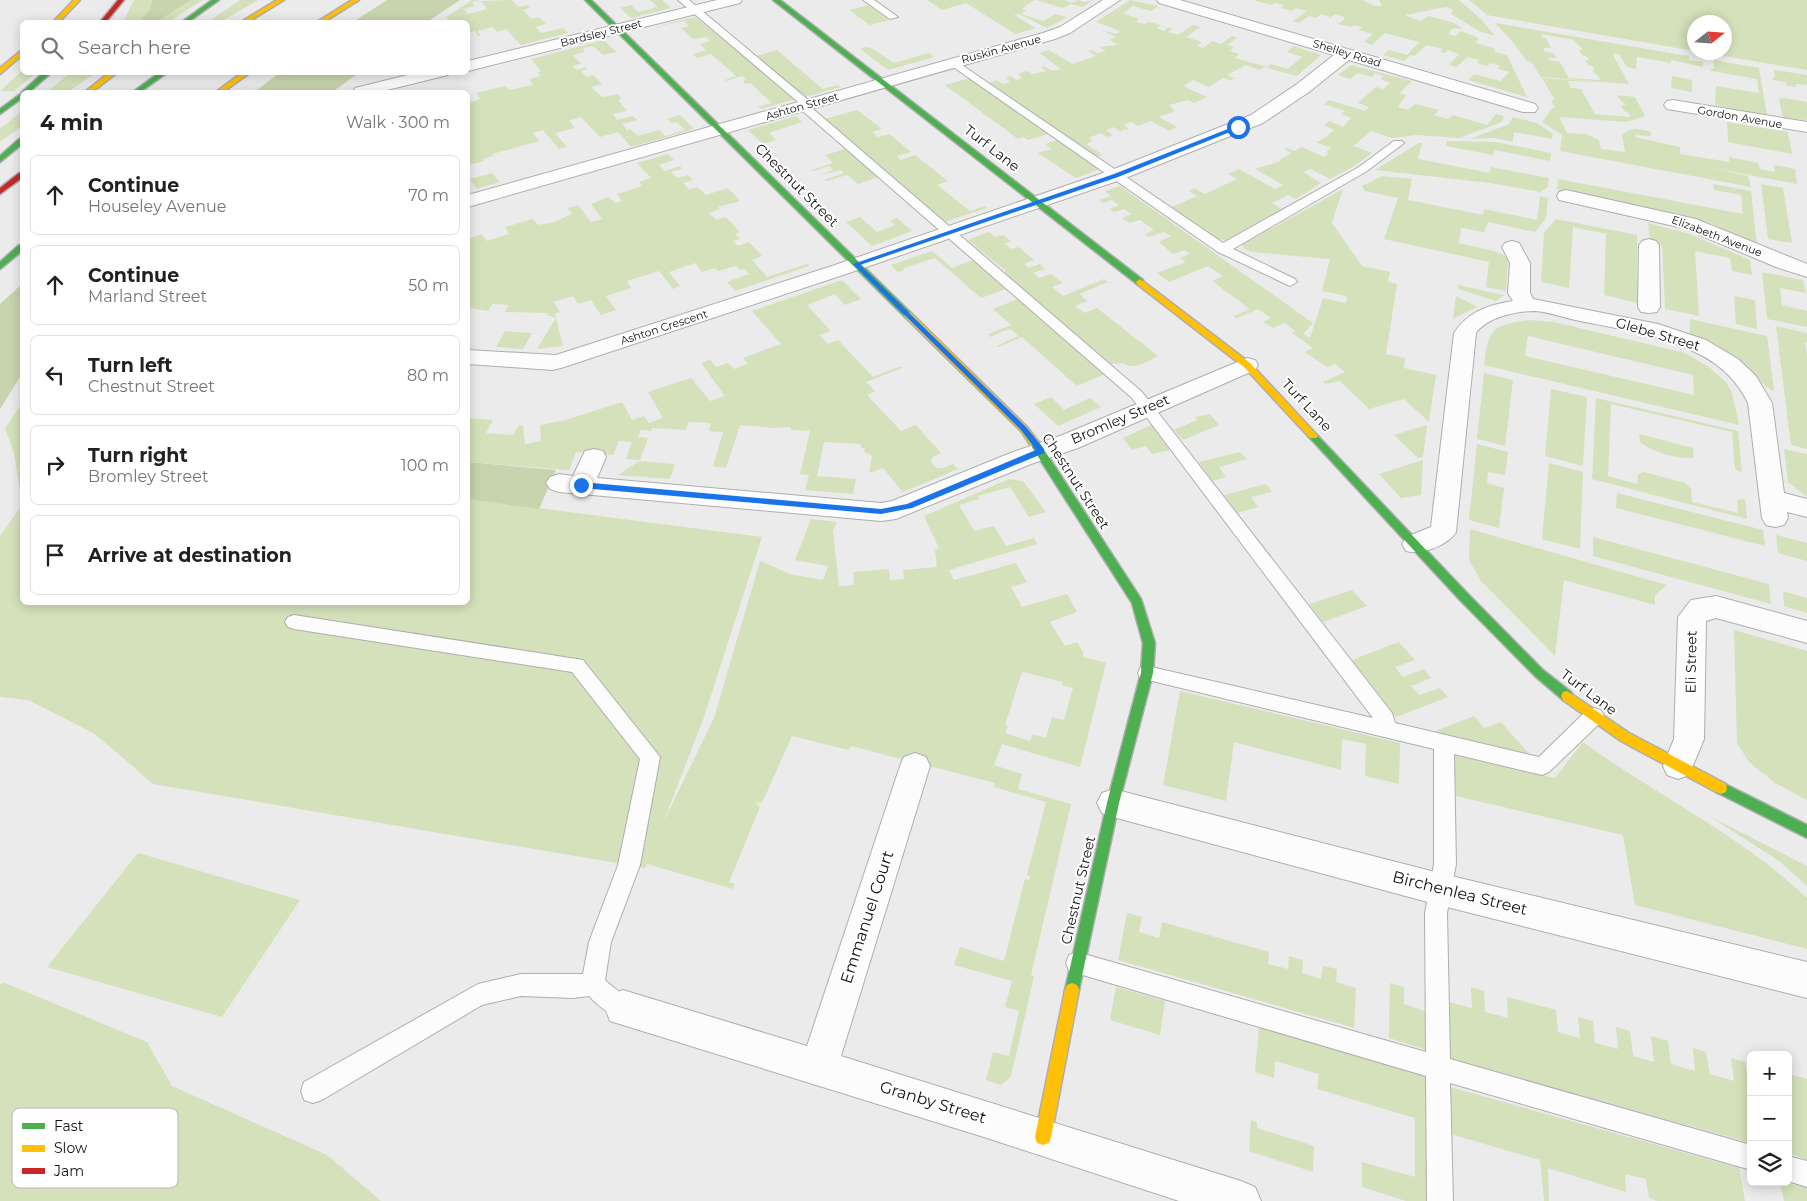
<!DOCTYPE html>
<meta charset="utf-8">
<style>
:root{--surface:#fff;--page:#f2f2f2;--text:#202124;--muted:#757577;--line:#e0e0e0}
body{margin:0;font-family:Montserrat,sans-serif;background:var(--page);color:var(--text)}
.controls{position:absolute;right:15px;bottom:15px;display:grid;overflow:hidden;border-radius:8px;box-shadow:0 2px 12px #0003}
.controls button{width:45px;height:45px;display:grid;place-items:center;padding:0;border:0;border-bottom:1px solid var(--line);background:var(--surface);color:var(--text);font:25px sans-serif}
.compass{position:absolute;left:1687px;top:15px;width:45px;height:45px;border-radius:50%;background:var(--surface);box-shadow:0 2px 12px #0003;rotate:73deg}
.stop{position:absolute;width:15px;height:15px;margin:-11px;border:4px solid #1a73e8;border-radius:50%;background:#fff}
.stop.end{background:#1a73e8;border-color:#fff;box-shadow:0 1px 5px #0008}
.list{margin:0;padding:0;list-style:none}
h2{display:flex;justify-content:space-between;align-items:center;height:65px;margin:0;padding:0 20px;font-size:21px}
h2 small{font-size:16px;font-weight:400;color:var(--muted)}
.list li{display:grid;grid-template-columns:32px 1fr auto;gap:15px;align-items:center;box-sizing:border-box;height:80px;margin:0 10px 10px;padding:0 10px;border:1px solid var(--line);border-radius:8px}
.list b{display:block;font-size:19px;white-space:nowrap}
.list p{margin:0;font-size:16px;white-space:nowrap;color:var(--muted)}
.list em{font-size:16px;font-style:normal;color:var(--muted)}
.icon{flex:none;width:28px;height:28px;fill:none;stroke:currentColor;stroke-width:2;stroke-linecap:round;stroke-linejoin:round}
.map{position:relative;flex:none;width:1807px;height:1201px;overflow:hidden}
.search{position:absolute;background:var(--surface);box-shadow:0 2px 12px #0003;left:20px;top:20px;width:450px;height:55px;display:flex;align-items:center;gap:12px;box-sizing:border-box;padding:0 18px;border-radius:8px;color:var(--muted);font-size:19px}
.panel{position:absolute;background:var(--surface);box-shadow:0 2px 12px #0003;left:20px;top:90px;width:450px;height:515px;border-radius:8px}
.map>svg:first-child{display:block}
.green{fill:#d4e1ba;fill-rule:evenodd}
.forest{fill:#c7d4ad}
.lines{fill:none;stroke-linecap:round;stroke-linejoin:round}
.lane-casing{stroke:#aeaeaf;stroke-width:2}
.street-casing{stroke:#aeaeaf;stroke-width:2}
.fast-casing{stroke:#aeaeaf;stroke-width:3}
.slow-casing{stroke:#aeaeaf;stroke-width:3}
.jam-casing{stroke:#aeaeaf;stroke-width:3}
.lane{fill:#fcfcfc;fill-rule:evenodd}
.street{fill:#fcfcfc;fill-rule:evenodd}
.fast{fill:#4caf50;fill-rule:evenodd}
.slow{fill:#ffc107;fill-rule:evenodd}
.jam{fill:#c62828;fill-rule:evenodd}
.route{fill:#1a73e8}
.labels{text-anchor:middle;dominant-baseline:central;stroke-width:4;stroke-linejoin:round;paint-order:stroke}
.far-street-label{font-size:11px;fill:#121212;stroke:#fff}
.street-label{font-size:14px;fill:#121212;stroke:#fff}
.near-street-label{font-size:16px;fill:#121212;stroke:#fff}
.key{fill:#fff;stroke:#b8b8b8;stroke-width:1}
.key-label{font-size:14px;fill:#121212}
</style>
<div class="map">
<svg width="1807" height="1201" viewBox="0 0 1807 1201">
<rect width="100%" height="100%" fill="#ebebec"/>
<path class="green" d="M134 0H152L150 10 180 7 191 0H203L168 22H123Z
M240 0H258L220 22H208Z
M472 0 480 1 472 2 475 6 464 9 468 14 487 9 481 1 512 0 518 7 527 5 530 8 523 10 531 19 539 17 546 24 536 27 541 33 563 28 568 33 521 45 506 29 497 32 493 27 478 31 481 35 478 36 475 31 468 33V22H450L446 17Z
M650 0H662L671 8 631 18 620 8 631 5 638 12 658 7Z
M927 0H1034L1022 9 1026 11 1021 14 1043 21 1055 14 1067 17 1047 28 1019 14 1014 15 1036 28 1015 34 966 3 942 10Z
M1036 0H1065L1073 3 1078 0 1085 2 1094 0 1083 7 1071 4 1063 8Z
M1130 0 1158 6 1151 11 1133 6 1123 13 1139 19 1136 22 1145 24 1149 22 1161 25 1157 28 1164 31 1168 27 1173 29 1168 32 1178 35 1193 25 1200 27 1186 37 1202 42 1197 46 1203 48 1212 41 1221 44 1232 36 1237 38 1227 45 1234 47 1230 51 1239 54 1235 58 1267 67 1271 64 1288 69 1302 57 1287 52 1293 46 1321 55 1297 76 1264 67 1260 70 1246 65 1227 75 1236 79H1232L1233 81 1223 78 1209 87 1193 80 1183 86 1207 97 1194 103 1188 100 1169 105 1175 111 1159 117 1177 127 1169 131 1151 121 1138 126 1131 122 1123 125 1129 129 1121 130V132L1113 127 1106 130 1113 135 1107 137 1101 133 1088 138 1093 141 1086 144 1103 155 1095 157 990 83 996 80 1003 84 1011 82 1005 78 1011 76 1017 80 1022 78 1017 74 1027 71 1033 74 1046 71 1041 67 1043 66 1052 71 1061 69 1039 53 1048 50 1073 64 1096 56 1088 51 1091 50 1098 53 1106 51 1099 47 1118 45 1110 40 1116 37 1102 30 1116 34 1120 31 1096 22Z
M1253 0H1363L1375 6H1382L1379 0H1459L1481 19 1495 36 1479 31 1451 14 1453 10 1446 7 1405 15 1420 21 1429 16 1454 23 1463 29 1453 28 1448 34 1456 36 1461 31 1479 38 1475 43 1496 49 1494 52 1507 55 1527 97 1468 80 1474 74 1501 81 1509 72 1498 69 1500 66 1490 63 1487 66 1477 63 1479 60 1467 57 1457 67 1449 65 1459 54 1448 50 1445 53 1441 52 1443 49 1426 45 1415 56 1411 55 1404 61 1383 55 1389 50 1407 55 1419 42 1385 33 1372 45 1364 42 1373 34 1359 30 1362 27 1354 25 1351 27 1338 24 1345 19 1344 17 1335 14 1327 21 1330 17 1321 14 1316 18 1309 16 1299 23 1293 21 1307 11 1296 8 1291 11 1281 8 1284 5 1275 3 1272 5Z
M1469 0H1807V70L1705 53 1724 52V22H1694V51L1487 15Z
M869 5 889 20 870 25 849 10Z
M695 17 796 99 761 109 758 107 772 103 750 83 745 84 743 81 746 80 742 76 726 81 725 80 736 76 711 54 697 58 693 54 706 50 700 44 710 41 707 37 693 39 681 28 689 26 684 21 654 27Z
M1495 23 1689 56V60L1703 62V67L1671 60V63L1637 57 1636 69 1627 67 1619 54 1612 53 1629 84 1541 77 1531 62 1526 60 1512 41ZM1541 34 1574 40 1583 50H1579L1582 55 1586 56 1589 60H1585L1588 65 1593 66 1595 70H1592L1601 80 1569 78 1560 62 1549 60 1548 58H1557L1554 53 1545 52 1543 48H1551L1546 38H1543Z
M604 40 616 52 603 55 593 46 583 48 585 52 573 55 581 64 573 66 577 70 585 67 587 69 581 71 586 77 593 75 602 84 591 87 602 97 618 94 622 99 642 94 618 100 627 111 613 114 617 120 633 116 637 120 622 124 627 130 630 129 638 136 659 130 665 136 685 130 677 122 671 123 667 119 680 115 693 128 691 130 631 147 618 132 600 137 581 117 569 121 575 128 555 133 567 147 559 149 543 130 533 133 540 141 492 154 493 156 483 159 484 161 468 165V98L471 102 480 99 476 93 505 86 509 90 533 85 529 79 541 76 538 72 541 71 531 59Z
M867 47 873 49 894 63 929 53 934 57 888 70 860 49Z
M777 50 823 89 838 85 841 87 805 97 756 56Z
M1714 60 1759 68 1767 116 1715 105 1716 86 1759 93 1757 79 1711 71V69H1714Z
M1351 65 1412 81 1400 93 1406 95 1398 107 1408 110 1415 104 1439 110 1434 115 1448 119 1453 115 1487 125 1496 114 1504 116 1502 122 1459 138 1416 135 1392 138 1371 131 1353 146 1372 153 1356 165 1330 179 1311 169 1303 172 1321 183 1296 199 1288 195 1272 203 1281 209 1227 241 1213 238 1170 208 1197 196 1189 191 1195 188 1205 194 1237 179 1228 174 1239 169 1275 189 1283 185 1255 169 1281 161 1280 159 1292 153 1284 149 1287 148 1294 151 1302 147 1324 157 1329 154 1326 152 1331 148 1315 142 1320 141 1334 130 1324 125 1329 121 1343 127 1351 118 1341 114 1345 111 1324 104 1329 100 1365 111 1369 107 1358 103 1376 87 1383 89 1390 83 1381 79 1383 76 1375 73 1372 77 1358 73 1350 79 1338 75Z
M1774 70 1807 75V85L1796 84V87L1787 86 1786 82 1772 80 1775 76Z
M22 71 36 73 14 91H0Z
M72 72 96 73 68 92H46Z
M1672 76 1692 80V92L1671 88Z
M970 78 1048 134 1028 140 1023 137 1018 139 945 85Z
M1542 78 1603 82 1568 81 1571 88 1581 89 1595 114 1630 117 1628 112 1624 111 1621 106 1625 105 1616 95 1635 97 1645 116 1627 122 1559 117 1567 133 1586 134 1599 140 1601 149 1625 152 1622 136C1631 126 1640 129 1651 132V136L1635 135V137L1680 147V154L1729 162V157L1758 163 1760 169 1775 172 1774 165 1795 169 1797 184 1707 167 1748 176 1751 187 1560 151 1562 135 1542 122 1552 108H1555L1551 100H1555Z
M1784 98 1807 102V120L1783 118 1779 99Z
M857 110 882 129 872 132 878 137 889 134 911 152 897 156 901 160 915 155 948 181 937 185 970 211 985 206 987 208 945 222 824 119Z
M22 111V126L0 142V129Z
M796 116 802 122 769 133 776 140 763 144 748 130Z
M1513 117 1537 123 1553 134 1552 139 1514 132 1513 142 1494 138 1470 139 1509 124Z
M1727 122 1788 132 1792 154 1728 142Z
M1058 140 1100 169 1076 178 1038 153 1051 149 1045 144Z
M1447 141 1496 142 1551 153 1550 161 1495 150 1493 155 1446 146Z
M1419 143H1422L1418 159 1490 173 1491 167 1549 178 1548 187 1540 192 1490 183 1375 170Z
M845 149 879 177 858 184 847 175 826 181 824 180 844 173 841 170 819 175 833 170 829 166 813 171 811 170 833 163 825 155Z
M668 154 674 160 659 165 665 171 680 166 682 169 671 172 677 178 688 175 693 180 683 183 689 190 697 187 706 195 728 188 740 201 718 207 720 209 709 213 716 220 726 217 740 232 735 234 740 239 733 241 738 246 749 242 762 256 752 260 767 277 807 264 809 266 735 291 727 282 749 274 744 269 740 270 736 266 718 271 715 268 702 272 695 263 669 272 680 286 673 289 659 271 627 281 631 288 606 296 616 310 601 315 591 300 578 304 573 296 554 302 560 312 555 314 563 346 537 349 556 318 547 315 548 313 505 312 509 305 492 304 488 311 468 308V239L482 234 487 241 509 234 505 227 533 219 538 225 554 222 572 214 568 208 578 205 591 222 602 219 591 204 609 197 615 203 622 201 617 194 642 186 639 182 651 178 637 163Z
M492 173 500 182 477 189 470 179Z
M1382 176 1412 179 1408 200 1483 215 1484 209 1537 220 1540 196 1548 198 1546 218 1535 232 1488 222 1484 232 1461 228 1459 243 1498 252 1508 258 1506 291 1486 287 1489 262 1384 239 1398 198 1365 191 1362 186Z
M1558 179 1743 214 1741 195 1714 190 1713 184 1751 191 1757 245 1711 223 1675 213 1557 190Z
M1761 184 1783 188 1792 243 1768 239Z
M1120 186 1313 323 1303 334 1310 338 1323 298 1346 303 1347 296 1322 291 1330 259 1253 252 1244 249 1242 245 1343 189 1332 223 1362 266 1390 272 1388 282 1397 284 1386 354 1405 358 1404 368 1436 375 1429 422 1404 399 1369 409 1340 381 1325 384 1323 382 1345 372 1335 364 1327 367 1305 352 1313 348 1292 333 1295 331 1285 323 1273 328 1263 322 1271 318 1258 309 1237 318 1234 316 1250 309 1212 281 1223 276 1208 266 1169 282 1157 273 1186 262 1180 258 1190 254 1185 250 1173 254 1159 242 1171 236 1164 232 1149 237 1145 234 1154 230 1140 220 1130 223 1122 218 1131 214 1124 209 1114 212 1110 209 1119 205 1112 200 1103 203 1099 200 1111 196 1105 191Z
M860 217 877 232 895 225 890 221 897 218 912 231 872 246 846 222Z
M1556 219 1637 235V303L1604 295 1606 234 1573 227 1569 288 1541 282 1544 233Z
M1648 223 1690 234 1750 260 1752 275 1732 271 1730 258 1695 251 1699 316 1665 309 1662 245 1650 242Z
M989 232 995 237 1003 235 1011 241 1005 244 1012 249 1018 247 1034 260 1024 264 1028 268 1040 264 1045 269 1033 273 1039 278 1051 274 1063 283 1052 287 1063 296 1104 279 1108 282 1079 294 1087 301 1075 306 1085 313 1097 308 1158 356C1148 361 1134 371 1123 363L1111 364 1003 273 1006 271 968 240Z
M932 251 952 268 973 260 1006 289 981 298 935 258 903 268 904 270 898 272 891 265Z
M1762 272 1803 280 1806 293 1780 288 1782 305 1807 311V327L1767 319Z
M842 280 861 299 845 305 835 294 807 305 831 331 819 335 828 344 838 340 873 377 901 366 902 368 866 382 875 391 867 395 901 431 916 425 941 453 933 457 931 462 937 468H943L953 464 958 469 903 492 883 468 869 473 872 456 864 452 865 448H861V444L824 442 817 476 856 479 853 494 805 490 809 475 800 474 810 431 791 430 790 427 775 428 740 425 726 468 713 466 723 432 709 431 711 423 689 422 686 430 652 428 651 431 641 430 638 437 648 438 640 460 626 459 632 442 619 441 613 455 576 452 569 470 468 462V418L493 420 486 433 513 435 519 425 523 426 525 444 541 441 540 425 566 420 622 402 632 420 644 416 649 423 663 418 648 392 691 378 710 401 725 396 701 363 710 360 716 367 728 363 734 369 748 364 743 358 781 344 752 311Z
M1458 285 1503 295H1504L1496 301 1458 289Z
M1456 296 1477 307 1453 319Z
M1734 296 1755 300 1757 329 1736 324Z
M1018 299 1105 374 1077 386 1022 337 998 347 997 346 1018 336 1010 329 987 338 990 336 988 334 1011 325 993 309Z
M1690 319 1767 336 1774 391C1763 388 1755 372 1745 365 1728 352 1710 342 1690 334Z
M1529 320 1554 322 1685 353 1709 367 1726 382 1732 393 1739 425 1484 365C1488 329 1492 325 1529 320ZM1528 336 1693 375 1694 395 1525 356Z
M1776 326 1807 333V342H1805L1807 358V449L1791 445Z
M505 331 532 333 523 349 496 347Z
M1484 373 1513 380 1505 446 1477 439Z
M1551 389 1587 397 1583 466 1545 456Z
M1051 397 1064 410 1090 398 1101 407 1058 426 1034 404Z
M1596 398 1738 431 1742 473 1735 469 1732 432 1611 404 1608 476 1637 484 1638 474 1644 472 1685 483 1691 489 1692 502 1738 513 1737 500 1745 499 1747 519 1592 479Z
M22 403V602H468V499L762 537 704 717 663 823 714 718 760 561 790 574 823 580 828 566 795 560 811 519 837 522 833 531 839 586 854 585 853 572 889 569 890 580 904 579 903 570 937 567 935 550 939 548 924 516 1009 479 1023 481 1046 512 1029 517 1010 487 978 496 979 499 959 505 974 531 994 526 1006 546 1034 538 1037 544 949 570 954 580 1016 563 1027 582 1011 587 1022 607 1067 594 1077 612 1050 622 1065 646 1077 642 1083 652V657L1106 663 1080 767 1002 744 994 765 1022 774 1018 789 1071 804 1031 975 1034 977 1011 1076 1001 1085 986 1080 993 1052 1009 1056 1019 1011 1005 1007 1012 981 954 965 960 947 1004 961 1025 879 1029 880 1030 877 1027 875 1046 802 994 787 995 783 851 746 848 750 792 736 762 803 757 802 756 804 760 807 729 882 735 884 733 889 647 864 645 868 153 784 95 734 28 700 0 697V536L22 505 14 453 5 428ZM1022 672 1063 682 1062 685 1073 688 1064 720 1052 717 1046 738 1033 734 1030 741 1005 733 1008 726 1005 725Z
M1210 414 1219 425 1183 440 1174 430 1197 420 1195 417Z
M1153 424 1171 450 1152 454 1146 446 1132 450 1123 438Z
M1427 425 1423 457 1418 458 1394 435Z
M1639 434 1693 448 1694 458C1677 459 1654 453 1640 442Z
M1477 444 1508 452 1505 475 1488 472 1487 483 1504 488 1499 528 1469 520Z
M1784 449 1807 454V497L1788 482Z
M1240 452 1247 459 1219 467 1226 477 1212 481 1199 462Z
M1423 460 1421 495 1401 498 1379 474Z
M639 461 675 464 670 479 618 475Z
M1549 463 1583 472 1580 549 1542 539Z
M1266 484 1272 492 1251 497 1258 507 1237 513 1224 495Z
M1617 493 1763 530 1765 546 1616 508Z
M1470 529 1667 585 1655 595V605L1564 580 1555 656 1481 581 1469 560Z
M1776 535 1807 543V561L1778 553Z
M1593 537 1769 584 1771 604 1593 556Z
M1352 590 1367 606 1323 622 1309 604Z
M1783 591 1807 598V613L1784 606Z
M1734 630 1807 651V800L1775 783 1749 762 1737 743Z
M1399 642 1415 660 1395 667 1403 677 1424 669 1431 678 1411 686 1419 695 1440 688 1448 697 1396 717 1352 660Z
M1180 691 1400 743 1399 784 1365 776 1366 744 1342 739 1341 770 1234 742 1226 801 1163 785Z
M1474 716 1484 728 1501 722 1531 756 1433 732Z
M1583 742C1642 785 1708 819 1766 863 1780 874 1793 886 1807 898V949L1635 905 1623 835 1456 796 1454 755 1555 778Z
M1709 816 1807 866V886L1779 861Z
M138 853 300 900 222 1017 47 967Z
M1127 913 1142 917 1139 932 1159 938 1162 922 1269 952 1268 964 1288 969 1289 956 1303 960 1302 973 1321 979 1323 966 1337 969 1336 982 1356 988 1354 1028 1118 960Z
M5 983 147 1042 172 1086 327 1155 381 1201H0V984Z
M1390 983 1404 987V1004L1425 1011 1426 1050 1389 1038Z
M1116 987 1165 1001 1160 1035 1110 1020Z
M1471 987 1484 991 1485 1012 1508 1018 1507 997 1556 1010 1558 1032 1580 1038 1578 1017 1593 1021 1595 1043 1618 1049 1616 1027 1630 1031 1633 1056 1654 1062 1651 1036 1668 1041 1671 1064 1695 1071 1693 1048 1706 1052 1710 1074 1734 1081 1731 1058 1745 1062 1749 1084 1751 1085V1143L1451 1059 1449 1002 1472 1008Z
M1259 1028 1428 1077 1427 1201H1406L1362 1187V1162L1415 1177V1118L1317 1089 1319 1074 1275 1061 1274 1078 1255 1072Z
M1788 1074 1807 1079V1160L1788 1153Z
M1450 1087 1739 1168 1745 1201H1657L1649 1198 1646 1179 1625 1174 1626 1192 1548 1168 1549 1201H1544L1540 1160 1450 1134Z
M1251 1120 1257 1122V1128L1314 1146 1313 1172 1249 1151Z
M1780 1182 1807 1187V1201H1784Z"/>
<path class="forest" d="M152 0H191L156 22 141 19 150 10Z
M387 0H460L427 22H353Z
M281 72H359V73L332 92H254Z
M22 284V374L0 409V304Z
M468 462 556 470 539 509 468 499Z"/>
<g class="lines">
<g class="lane-casing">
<path id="lane" d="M678 0H689L806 98 813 109 1142 392 1392 713 1395 723 1539 757 1587 710 1594 708 1601 710 1604 716 1601 722 1549 772 1542 775 1454 754 1456 864 1447 913 1450 1059 1751 1145V1170L1450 1083 1453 1201H1427L1426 1076 1069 971 1066 963 1069 955 1077 952 1426 1052 1425 913 1434 864V749L1140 678 1138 673 1140 668 1147 666 1373 718 1132 398 805 113 798 102Z
M863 0H874L898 17 890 19Z
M953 59 1223 243 1359 167 1394 141H1402L1404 143 1367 171 1233 249 1295 279 1297 282 1290 286 1218 252 949 64V60Z
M294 615 583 660 660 757 640 865 611 942 605 980C614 990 629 995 634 1008L631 1016 623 1019C609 1014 599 1007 589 996L573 998 521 996 482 1005 322 1100 313 1103 304 1100 301 1091 304 1082 478 984 521 974H583L589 942 618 865 640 759 572 672 294 629 288 627 285 622 288 617Z
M1788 1156 1807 1161V1187L1788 1181Z"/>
</g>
<g class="street-casing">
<path id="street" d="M717 0H742L740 3 468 71V61Z
M1103 0H1120L1070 33 1055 39 468 207V195L1043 33 1060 27Z
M1157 0H1180L1535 104 1538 108 1535 112H1523L1349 60 1309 92 1263 123 1123 179 846 274 561 368 552 370 468 364V350L556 355 832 266 1109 171 1251 115 1297 84 1334 55 1159 3Z
M420 72H450L448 75 379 92H353L355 88Z
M1673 100 1807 122V132L1667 109 1664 105 1667 101Z
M1566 190 1696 219 1807 264V277L1776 267 1683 228 1559 200 1557 196 1559 192Z
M1649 239 1656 241 1659 245 1660 307 1657 312 1649 313 1641 312 1638 307 1639 245 1642 241Z
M1512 241 1519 243 1530 263V293L1533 299 1658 324 1706 340 1738 359 1756 376 1772 403 1784 493 1807 499V517L1787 512 1788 518 1784 525 1775 527 1766 525 1762 518 1748 403C1738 382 1722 366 1701 355 1664 335 1620 329 1580 321 1565 318 1549 312 1535 311 1516 311 1487 317 1476 333L1456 532C1448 546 1420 555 1406 551L1402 544 1406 537 1431 527 1454 333C1468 312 1487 305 1513 301L1508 293 1510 263 1502 247 1505 243Z
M1247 358 1255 360 1258 365 1255 370 1078 448 1031 464 896 519 881 521 559 492 550 489 546 483 550 477 559 474 573 476 585 451 594 449 603 451 606 457 597 478 881 503 892 501 1013 452 1060 436Z
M1716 596 1807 621V643L1716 618 1706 621 1704 739 1689 775 1678 779 1667 775 1663 766 1674 739 1678 617 1691 600Z
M915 753 926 757 930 766 841 1056 1241 1181 1255 1187 1261 1201H1179L987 1138 610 1021 605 1008 610 995 623 990 807 1046 900 766 904 757Z
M1113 789 1439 873 1807 962V998L1439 905 1113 817 1102 813 1097 803 1102 793Z"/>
</g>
<g class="fast-casing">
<path id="fast" d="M212 0H219L188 22H182Z
M585 0H591L911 313V317H905Z
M773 0H780L1143 280V284H1137Z
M44 72H52L29 92H22V98L0 114V109L22 93 23 91Z
M160 72H168L140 92H133Z
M19 139H22V144L0 162V156Z
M19 245H22V251L0 269V262Z
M1313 433 1316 434 1467 593 1543 670 1571 692 1573 696 1571 700 1567 701 1563 700 1535 676 1459 599 1310 438 1308 436Z
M1035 441 1039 442 1141 599 1155 643 1153 673 1119 803 1079 990 1077 995 1072 997 1067 995 1065 990 1107 803 1141 673 1143 643 1132 603 1030 444Z
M1721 782 1807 825V838L1716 792 1715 788 1716 784Z"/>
</g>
<g class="slow-casing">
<path id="slow" d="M74 0H80L59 22H53Z
M277 0H284L248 22H241Z
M352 0H359L324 22H317Z
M22 50V55L0 74V68Z
M110 72H118L92 92H85Z
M243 72H251L223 92H216Z
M1140 279 1250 363 1316 434 1318 436 1316 438H1310L1244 367 1137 284 1136 282Z
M908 312 911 313 1027 427 1040 444 1039 446H1031L1021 431 905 317 904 315Z
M1567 691 1629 733 1726 784 1727 788 1726 792 1721 794 1716 792 1621 741 1563 700 1561 696 1563 692Z
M1072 983 1077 985 1079 990 1051 1137 1049 1143 1043 1145 1037 1143 1035 1137 1065 990 1067 985Z"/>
</g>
<g class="jam-casing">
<path id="jam" d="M118 0H124L106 22H100Z
M19 173H22V178L0 194V188Z"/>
</g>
<use href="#lane" class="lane"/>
<use href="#street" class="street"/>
<use href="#fast" class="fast"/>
<use href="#slow" class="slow"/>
<use href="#jam" class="jam"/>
</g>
<path class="route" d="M1238 125 1240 128 1118 177 860 265 1026 427 1044 449V453L912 508 881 514 581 488 577 485 581 482 881 509 907 504 1036 450 1021 430 853 264 1114 174Z"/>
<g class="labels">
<g class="far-street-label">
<text transform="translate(601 33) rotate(-14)">Bardsley Street</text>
<text transform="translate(1001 49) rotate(-15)">Ruskin Avenue</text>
<text transform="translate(1347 53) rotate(17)">Shelley Road</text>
<text transform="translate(802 106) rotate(-16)">Ashton Street</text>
<text transform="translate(1740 117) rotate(10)">Gordon Avenue</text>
<text transform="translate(1717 236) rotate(21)">Elizabeth Avenue</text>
<text transform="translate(664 327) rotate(-18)">Ashton Crescent</text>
</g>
<g class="street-label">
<text transform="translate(992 148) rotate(38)">Turf Lane</text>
<text transform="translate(797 185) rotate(45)">Chestnut Street</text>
<text transform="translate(1658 334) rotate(16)">Glebe Street</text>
<text transform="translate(1307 405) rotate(47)">Turf Lane</text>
<text transform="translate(1120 419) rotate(-23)">Bromley Street</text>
<text transform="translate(1076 481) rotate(57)">Chestnut Street</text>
<text transform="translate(1691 662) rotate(-89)">Eli Street</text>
<text transform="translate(1589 692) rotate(37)">Turf Lane</text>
<text transform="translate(1078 890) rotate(-77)">Chestnut Street</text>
</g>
<g class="near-street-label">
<text transform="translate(1460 893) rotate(14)">Birchenlea Street</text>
<text transform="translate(867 917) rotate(-72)">Emmanuel Court</text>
<text transform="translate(933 1102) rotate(17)">Granby Street</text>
</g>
</g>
<rect x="12" y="1108" width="166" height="80" rx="8" class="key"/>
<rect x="22" y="1123" width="23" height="6" fill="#4caf50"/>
<rect x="22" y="1145" width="23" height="7" fill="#ffc107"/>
<rect x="22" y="1168" width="23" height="6" fill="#c62828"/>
<g class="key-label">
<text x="54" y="1131">Fast</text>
<text x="54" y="1153">Slow</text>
<text x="54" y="1176">Jam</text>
</g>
</svg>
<div class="controls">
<button>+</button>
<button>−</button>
<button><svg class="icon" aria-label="layers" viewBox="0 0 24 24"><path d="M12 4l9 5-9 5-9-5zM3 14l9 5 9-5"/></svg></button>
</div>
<svg class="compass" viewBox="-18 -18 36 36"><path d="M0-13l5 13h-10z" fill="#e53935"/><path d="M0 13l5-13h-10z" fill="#757577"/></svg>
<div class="stop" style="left:1238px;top:127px"></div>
<div class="stop end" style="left:581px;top:485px"></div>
<div class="search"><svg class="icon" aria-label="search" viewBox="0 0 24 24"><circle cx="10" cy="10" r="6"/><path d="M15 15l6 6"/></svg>Search here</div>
<section class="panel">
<h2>4 min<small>Walk · 300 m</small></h2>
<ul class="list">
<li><svg class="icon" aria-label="ahead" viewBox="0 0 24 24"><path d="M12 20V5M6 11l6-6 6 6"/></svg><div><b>Continue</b><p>Houseley Avenue</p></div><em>70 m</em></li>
<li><svg class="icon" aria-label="ahead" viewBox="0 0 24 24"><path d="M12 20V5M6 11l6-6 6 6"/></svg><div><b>Continue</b><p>Marland Street</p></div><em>50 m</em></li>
<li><svg class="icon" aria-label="left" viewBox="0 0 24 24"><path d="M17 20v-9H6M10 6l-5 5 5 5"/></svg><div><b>Turn left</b><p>Chestnut Street</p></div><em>80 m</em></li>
<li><svg class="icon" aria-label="right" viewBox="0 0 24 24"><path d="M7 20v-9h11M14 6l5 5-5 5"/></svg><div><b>Turn right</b><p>Bromley Street</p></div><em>100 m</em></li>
<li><svg class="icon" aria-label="arrive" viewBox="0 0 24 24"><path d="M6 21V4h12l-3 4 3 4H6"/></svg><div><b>Arrive at destination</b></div></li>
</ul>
</section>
</div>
